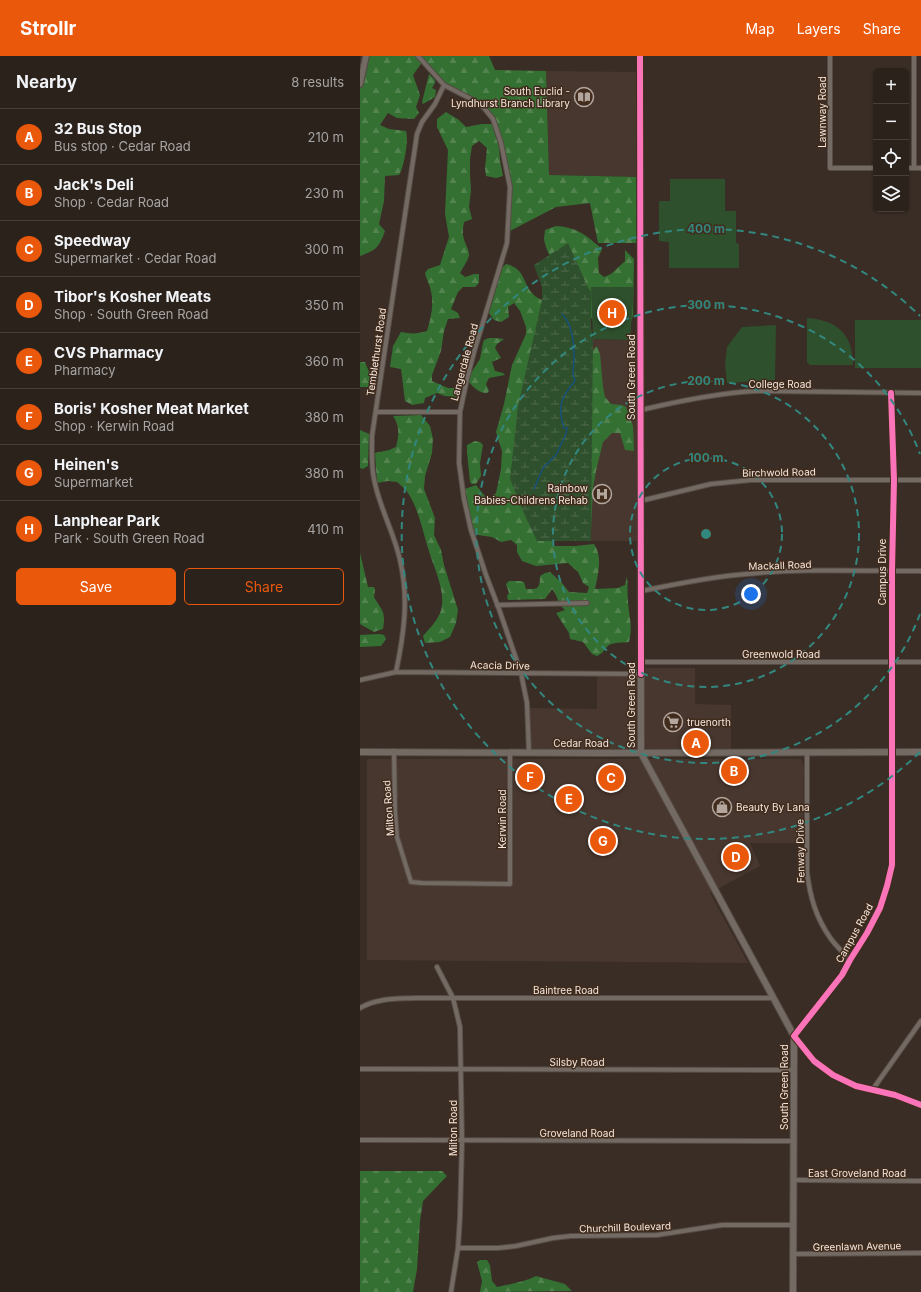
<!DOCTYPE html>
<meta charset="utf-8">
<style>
:root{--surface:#2b221c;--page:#372f29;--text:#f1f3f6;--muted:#a6a4a3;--line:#473f3b;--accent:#ea580c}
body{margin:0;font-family:Inter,sans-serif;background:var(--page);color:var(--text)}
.controls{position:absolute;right:12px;top:12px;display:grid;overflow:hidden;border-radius:6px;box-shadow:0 1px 3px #0004}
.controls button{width:36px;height:36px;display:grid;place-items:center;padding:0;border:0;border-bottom:1px solid var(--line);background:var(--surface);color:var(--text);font:20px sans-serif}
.you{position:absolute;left:391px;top:538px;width:14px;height:14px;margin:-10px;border:3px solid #fff;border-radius:50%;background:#1a73e8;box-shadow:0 0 0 6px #1a73e833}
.badge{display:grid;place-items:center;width:26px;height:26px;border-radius:50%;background:var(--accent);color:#fff;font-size:13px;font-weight:700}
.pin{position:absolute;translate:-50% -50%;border:2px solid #fff;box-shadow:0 1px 4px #0006}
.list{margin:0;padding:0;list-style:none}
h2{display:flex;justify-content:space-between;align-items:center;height:52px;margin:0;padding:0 16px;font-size:17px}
h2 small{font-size:13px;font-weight:400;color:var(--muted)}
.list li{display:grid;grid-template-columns:26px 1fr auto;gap:12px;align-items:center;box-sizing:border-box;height:56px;padding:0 16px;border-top:1px solid var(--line)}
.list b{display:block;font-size:15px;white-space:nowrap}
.list p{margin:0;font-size:13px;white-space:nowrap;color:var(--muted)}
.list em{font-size:13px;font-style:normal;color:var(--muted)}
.actions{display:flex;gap:8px;padding:12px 16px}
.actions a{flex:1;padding:9px 0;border:1px solid var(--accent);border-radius:6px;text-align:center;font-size:14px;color:var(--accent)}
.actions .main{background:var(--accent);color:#fff}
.icon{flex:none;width:22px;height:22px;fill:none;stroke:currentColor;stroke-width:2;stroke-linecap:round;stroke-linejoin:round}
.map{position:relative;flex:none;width:561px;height:1236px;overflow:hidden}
header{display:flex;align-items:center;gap:24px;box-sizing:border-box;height:56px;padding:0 20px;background:var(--accent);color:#fff}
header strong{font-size:19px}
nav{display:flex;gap:22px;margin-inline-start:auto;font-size:14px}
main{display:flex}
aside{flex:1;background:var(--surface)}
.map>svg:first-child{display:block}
.commercial{fill:#48372e}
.forest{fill:url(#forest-firs)}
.wetland{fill:url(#wetland-marsh)}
.park{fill:#2f502c}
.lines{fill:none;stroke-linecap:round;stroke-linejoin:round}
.stream{stroke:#17507b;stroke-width:1.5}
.minor-casing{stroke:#564c45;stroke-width:6}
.tertiary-casing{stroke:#564c45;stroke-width:8}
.secondary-casing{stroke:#564c45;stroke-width:8}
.minor{stroke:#746a64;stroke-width:4}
.tertiary{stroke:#746a64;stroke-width:5.5}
.secondary{stroke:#746a64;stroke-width:6}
.cycleway-casing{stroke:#412c1d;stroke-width:8}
.cycleway{stroke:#fb73b8;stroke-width:6}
.ring{fill:none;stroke:#32877f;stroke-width:2;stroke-dasharray:7 5}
.labels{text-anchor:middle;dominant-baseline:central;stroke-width:3;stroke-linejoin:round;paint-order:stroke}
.poi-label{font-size:10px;fill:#f5e7de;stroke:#412c1d;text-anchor:end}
.street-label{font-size:10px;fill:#f5e7de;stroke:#412c1d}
.centre{fill:#32877f;stroke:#412c1d;stroke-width:2}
.ring-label{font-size:12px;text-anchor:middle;font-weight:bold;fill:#32877f;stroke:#412c1d;stroke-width:3;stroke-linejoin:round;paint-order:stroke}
</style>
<header>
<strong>Strollr</strong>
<nav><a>Map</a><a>Layers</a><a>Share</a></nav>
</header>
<main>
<aside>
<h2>Nearby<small>8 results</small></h2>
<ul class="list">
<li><span class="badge">A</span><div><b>32 Bus Stop</b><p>Bus stop · Cedar Road</p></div><em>210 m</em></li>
<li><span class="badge">B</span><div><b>Jack's Deli</b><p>Shop · Cedar Road</p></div><em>230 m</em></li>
<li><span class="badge">C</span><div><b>Speedway</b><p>Supermarket · Cedar Road</p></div><em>300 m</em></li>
<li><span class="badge">D</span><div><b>Tibor's Kosher Meats</b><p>Shop · South Green Road</p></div><em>350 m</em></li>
<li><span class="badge">E</span><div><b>CVS Pharmacy</b><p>Pharmacy</p></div><em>360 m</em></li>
<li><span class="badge">F</span><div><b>Boris' Kosher Meat Market</b><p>Shop · Kerwin Road</p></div><em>380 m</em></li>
<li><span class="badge">G</span><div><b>Heinen's</b><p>Supermarket</p></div><em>380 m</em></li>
<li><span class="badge">H</span><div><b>Lanphear Park</b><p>Park · South Green Road</p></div><em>410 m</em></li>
</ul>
<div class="actions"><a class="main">Save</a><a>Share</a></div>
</aside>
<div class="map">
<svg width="561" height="1236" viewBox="0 0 561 1236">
<defs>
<pattern id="forest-firs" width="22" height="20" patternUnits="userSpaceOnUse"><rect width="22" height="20" fill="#357033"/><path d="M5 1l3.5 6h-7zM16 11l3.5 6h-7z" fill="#538450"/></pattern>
<pattern id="wetland-marsh" width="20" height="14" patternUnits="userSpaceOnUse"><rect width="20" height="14" fill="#2f502c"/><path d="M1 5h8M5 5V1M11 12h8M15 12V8" fill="none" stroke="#4e694a"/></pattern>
</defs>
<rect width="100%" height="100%" fill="#392d25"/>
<path class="commercial" d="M186 15 280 16 279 121 189 119Z
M280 274V485H231L233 283 270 284Z
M281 612H335V648L371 649V697H169L167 652 237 653V617L281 618Z
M7 703H439L442 704 444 711 443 787H390L400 810 350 837 388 907 7 904Z"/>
<path class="forest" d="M6 0H129L135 14 186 15 189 119 279 121 280 187H238L230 147 196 151 148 176 150 131 133 63 124 52 84 29 63 5 53 19 60 39 56 51 59 57 54 63 37 62 28 57 20 69 29 73 46 75C49 84 44 111 39 119L25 120 24 145 19 168 25 175C19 191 17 194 0 200V28Z
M69 18 75 24V27L72 32 76 34 75 41 63 48 62 46Z
M86 56 99 64 106 71 122 68H132L139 91 140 104 143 120 136 122 126 120 125 112 127 92 119 85 112 90 110 103V119L111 134 109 151 112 163 104 166C103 172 102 177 104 183 105 188 109 193 109 199 108 205 103 211 100 217L105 221 114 218H119V227L115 231H103L98 236 91 253 98 257 100 262 88 263 84 275 81 295 72 319V325L88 332H101L99 341 85 340 77 337 65 342 64 347 52 349 45 345 41 313 30 311 33 290 41 276C51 278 58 278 67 275 71 262 74 249 71 235 70 229 66 223 65 217L68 213 80 209 89 181 85 158 88 94 77 71V63Z
M196 170C217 171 227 180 242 193L238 202 239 217 244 221 251 218 265 205V194L274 203 273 260 268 272 236 264 228 261C216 242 187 204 184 183 184 180 185 177 185 174Z
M146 208C166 213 162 227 173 238 175 241 179 242 182 244L183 466 194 490H215L234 488C243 501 238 518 235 533L258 532 265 529 267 520C268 528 267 537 268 545 269 562 273 568 269 586 262 587 255 586 249 589 244 593 245 596 237 600L232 598 223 586 210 583 209 577 196 557 205 554C197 548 198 539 192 533L185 543 148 544 147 540 149 537 146 528 149 525H160L164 526 166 533C177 533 180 534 180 520L185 517 190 516 202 527 209 536 227 537 229 531 223 527 218 516 208 507 176 510 162 505 157 496V489L151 484 141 486 132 481 118 479 113 475 105 433 116 429 128 444 136 437 141 413 142 395 136 376 144 348 152 309 166 278V271L160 255 154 247 148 251 149 261 141 266 134 264 129 257 142 212Z
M129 282H135L144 283 137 288 135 292 141 302 132 306 135 315 143 317 145 319 129 322 126 328 129 335 127 337C119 337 114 332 109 326L111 317 120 303 123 287 124 284Z
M237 290 240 298 243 331 245 341 251 348 262 349 266 351 273 370 274 395 265 394 260 377H252L243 386 236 415 233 432 231 475 227 300Z
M0 306H5L11 321 9 331H0Z
M61 359 70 370 73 383 72 397 65 420 64 433 75 462 74 479 81 494 84 509 98 554 96 567 90 581 80 586 65 587 63 580C71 571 81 561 82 549 84 531 73 509 68 492 62 473 59 454 48 437 45 433 41 429 37 426L28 425 17 427 15 397 29 394 36 391C39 379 40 370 33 360Z
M0 374 9 378 8 410 3 413 0 412Z
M115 385 120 386 123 389 120 407 121 420 116 428H112L110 426 107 396V389Z
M0 497 8 531H14L15 534 14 541C22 555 26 555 23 573L14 576 0 568Z
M19 578 24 579 26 583 21 590 0 591V579Z
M0 1115H82L87 1120 63 1145 60 1165 57 1213 53 1236H0Z
M120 1204H127L130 1209 132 1225 137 1231C151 1228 164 1226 176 1220L205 1228 212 1235 120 1236 122 1225 117 1206Z"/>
<path class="wetland" d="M208 187 228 231 231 236V271L233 283 231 485H177L166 462 150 423 158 350 182 244V231L174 209Z"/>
<path class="park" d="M310 123H365V155H376V187L379 188V212H309V186L299 185V145H310Z
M231 231H274L270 284 233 283Z
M447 262C477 264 493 278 493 309H450L447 306Z
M495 264H561V312H495Z
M416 269 415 324 367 327 365 309 367 291 382 271Z"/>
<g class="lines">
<path class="stream" d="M174 433 183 412 196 399 206 378 207 372H204C197 351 201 341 215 325 211 315 214 313 214 303 214 288 213 269 202 258"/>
<g class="minor-casing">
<path id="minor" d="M58 0 84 29 113 44 124 52 133 63 141 87 150 131 147 187 114 296 107 323 100 356 99 407 104 443 111 474 126 519 139 553 161 617 167 647 169 697
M470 0V112H516
M546 112H561
M554 112V0
M531 337 534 424 532 515V809L527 830 520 852 507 877 490 904 482 919 434 980 454 1005 473 1019 496 1030 535 1039 561 1049
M281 354C319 345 357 337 396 335L561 337
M16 356H100
M280 445 351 428 391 424H561
M281 535C312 529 344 522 376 519 437 512 500 515 561 515
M137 549 227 547
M281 606H561
M36 616C44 578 49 542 40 504 34 476 19 451 14 423 11 409 12 394 12 380L57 78 62 66 75 48 84 29
M0 624 36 616 281 618
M34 695 35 756 37 781 51 826 62 827 150 828V697
M447 697V816C450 841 456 862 471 883 476 890 484 897 490 904
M77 911 93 942 100 971 102 1085 100 1161 98 1192 91 1236
M0 952C17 942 36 943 55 942H413
M0 1013 434 1014
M513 1033 561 965
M0 1084 434 1085
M434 1124 561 1125
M98 1192H138L156 1190 193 1182 211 1180 297 1179 362 1169H433
M433 1198 561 1197"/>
</g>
<g class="tertiary-casing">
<path id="tertiary" d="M0 28 6 0"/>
</g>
<g class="secondary-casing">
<path id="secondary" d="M280 0 281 697 434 980 433 1236
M0 696 238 697 561 696"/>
</g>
<use href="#minor" class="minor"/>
<use href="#tertiary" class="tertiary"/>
<use href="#secondary" class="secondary"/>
<g class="cycleway-casing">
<path id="cycleway" d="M280 0 281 618
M531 337 534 424 532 515V809L527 830 520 852 507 877 490 904 482 919 434 980 454 1005 473 1019 496 1030 535 1039 561 1049"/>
</g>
<use href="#cycleway" class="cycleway"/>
</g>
<g class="ring">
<circle cx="346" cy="478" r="76"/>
<circle cx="346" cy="478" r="153"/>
<path d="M560 558A229 229 0 1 1 560 398"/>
<path d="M560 696A305 305 0 1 1 560 260"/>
</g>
<defs>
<g id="library-ring" transform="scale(1)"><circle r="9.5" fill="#412c1d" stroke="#b3a69d" stroke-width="1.5"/><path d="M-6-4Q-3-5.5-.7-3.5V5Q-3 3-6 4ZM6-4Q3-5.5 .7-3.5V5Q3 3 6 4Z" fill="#b3a69d"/></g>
<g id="hospital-ring" transform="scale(1)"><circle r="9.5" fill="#412c1d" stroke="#b3a69d" stroke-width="1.5"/><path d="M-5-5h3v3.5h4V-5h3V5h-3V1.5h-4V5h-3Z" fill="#b3a69d"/></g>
<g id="supermarket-ring" transform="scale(1)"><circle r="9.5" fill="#412c1d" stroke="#b3a69d" stroke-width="1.5"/><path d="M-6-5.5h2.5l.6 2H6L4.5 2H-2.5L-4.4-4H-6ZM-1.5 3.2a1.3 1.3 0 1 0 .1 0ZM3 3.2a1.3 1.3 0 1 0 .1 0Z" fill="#b3a69d"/></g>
<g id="shop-ring" transform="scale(1)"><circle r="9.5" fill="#412c1d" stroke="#b3a69d" stroke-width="1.5"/><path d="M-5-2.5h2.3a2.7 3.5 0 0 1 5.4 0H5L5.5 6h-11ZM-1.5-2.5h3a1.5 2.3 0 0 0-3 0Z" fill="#b3a69d"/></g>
</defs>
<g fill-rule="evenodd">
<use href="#library-ring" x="224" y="41"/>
<use href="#hospital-ring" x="242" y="438"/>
<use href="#supermarket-ring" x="313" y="666"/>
<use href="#shop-ring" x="362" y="751"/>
</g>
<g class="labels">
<g class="poi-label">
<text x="210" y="35">South Euclid -<tspan x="210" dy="12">Lyndhurst Branch Library</tspan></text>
<text x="228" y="432">Rainbow<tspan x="228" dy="12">Babies-Childrens Rehab</tspan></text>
<text x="327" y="666" text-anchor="start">truenorth</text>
<text x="376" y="751" text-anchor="start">Beauty By Lana</text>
</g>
<g class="street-label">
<text transform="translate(462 56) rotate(-90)">Lawnway Road</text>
<text transform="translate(16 296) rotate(-82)">Temblethurst Road</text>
<text transform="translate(104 306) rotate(-75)">Langerdale Road</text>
<text transform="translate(271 321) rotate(-90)">South Green Road</text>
<text x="420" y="328">College Road</text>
<text transform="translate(419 416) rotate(-1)">Birchwold Road</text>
<text transform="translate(420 509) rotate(-2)">Mackall Road</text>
<text transform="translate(522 516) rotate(-90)">Campus Drive</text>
<text x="421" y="598">Greenwold Road</text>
<text transform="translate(140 609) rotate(1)">Acacia Drive</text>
<text transform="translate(271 649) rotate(-90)">South Green Road</text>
<text x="221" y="687">Cedar Road</text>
<text transform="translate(28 752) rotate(-94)">Milton Road</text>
<text transform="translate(142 763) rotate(-90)">Kerwin Road</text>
<text transform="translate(440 795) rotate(-91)">Fenway Drive</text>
<text transform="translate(494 877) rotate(-61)">Campus Road</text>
<text x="206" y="934">Baintree Road</text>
<text x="217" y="1006">Silsby Road</text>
<text transform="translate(424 1031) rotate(-90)">South Green Road</text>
<text transform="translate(93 1072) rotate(-90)">Milton Road</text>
<text x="217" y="1077">Groveland Road</text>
<text x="497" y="1117">East Groveland Road</text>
<text transform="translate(265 1171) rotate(-2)">Churchill Boulevard</text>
<text transform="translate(497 1190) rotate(-1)">Greenlawn Avenue</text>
</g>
</g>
<circle cx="346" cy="478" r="6" class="centre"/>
<g class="ring-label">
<text x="346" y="177">400 m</text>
<text x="346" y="253">300 m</text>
<text x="346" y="329">200 m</text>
<text x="346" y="406">100 m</text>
</g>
</svg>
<div class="controls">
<button>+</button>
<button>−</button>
<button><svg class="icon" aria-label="locate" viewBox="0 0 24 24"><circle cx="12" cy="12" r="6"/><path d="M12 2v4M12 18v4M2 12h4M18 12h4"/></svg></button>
<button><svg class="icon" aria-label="layers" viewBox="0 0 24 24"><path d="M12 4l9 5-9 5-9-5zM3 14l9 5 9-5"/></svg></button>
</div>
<div class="you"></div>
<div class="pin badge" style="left:336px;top:687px">A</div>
<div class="pin badge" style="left:374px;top:715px">B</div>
<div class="pin badge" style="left:251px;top:722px">C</div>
<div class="pin badge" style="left:376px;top:801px">D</div>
<div class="pin badge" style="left:209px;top:743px">E</div>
<div class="pin badge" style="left:170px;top:721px">F</div>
<div class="pin badge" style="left:243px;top:785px">G</div>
<div class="pin badge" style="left:252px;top:257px">H</div>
</div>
</main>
